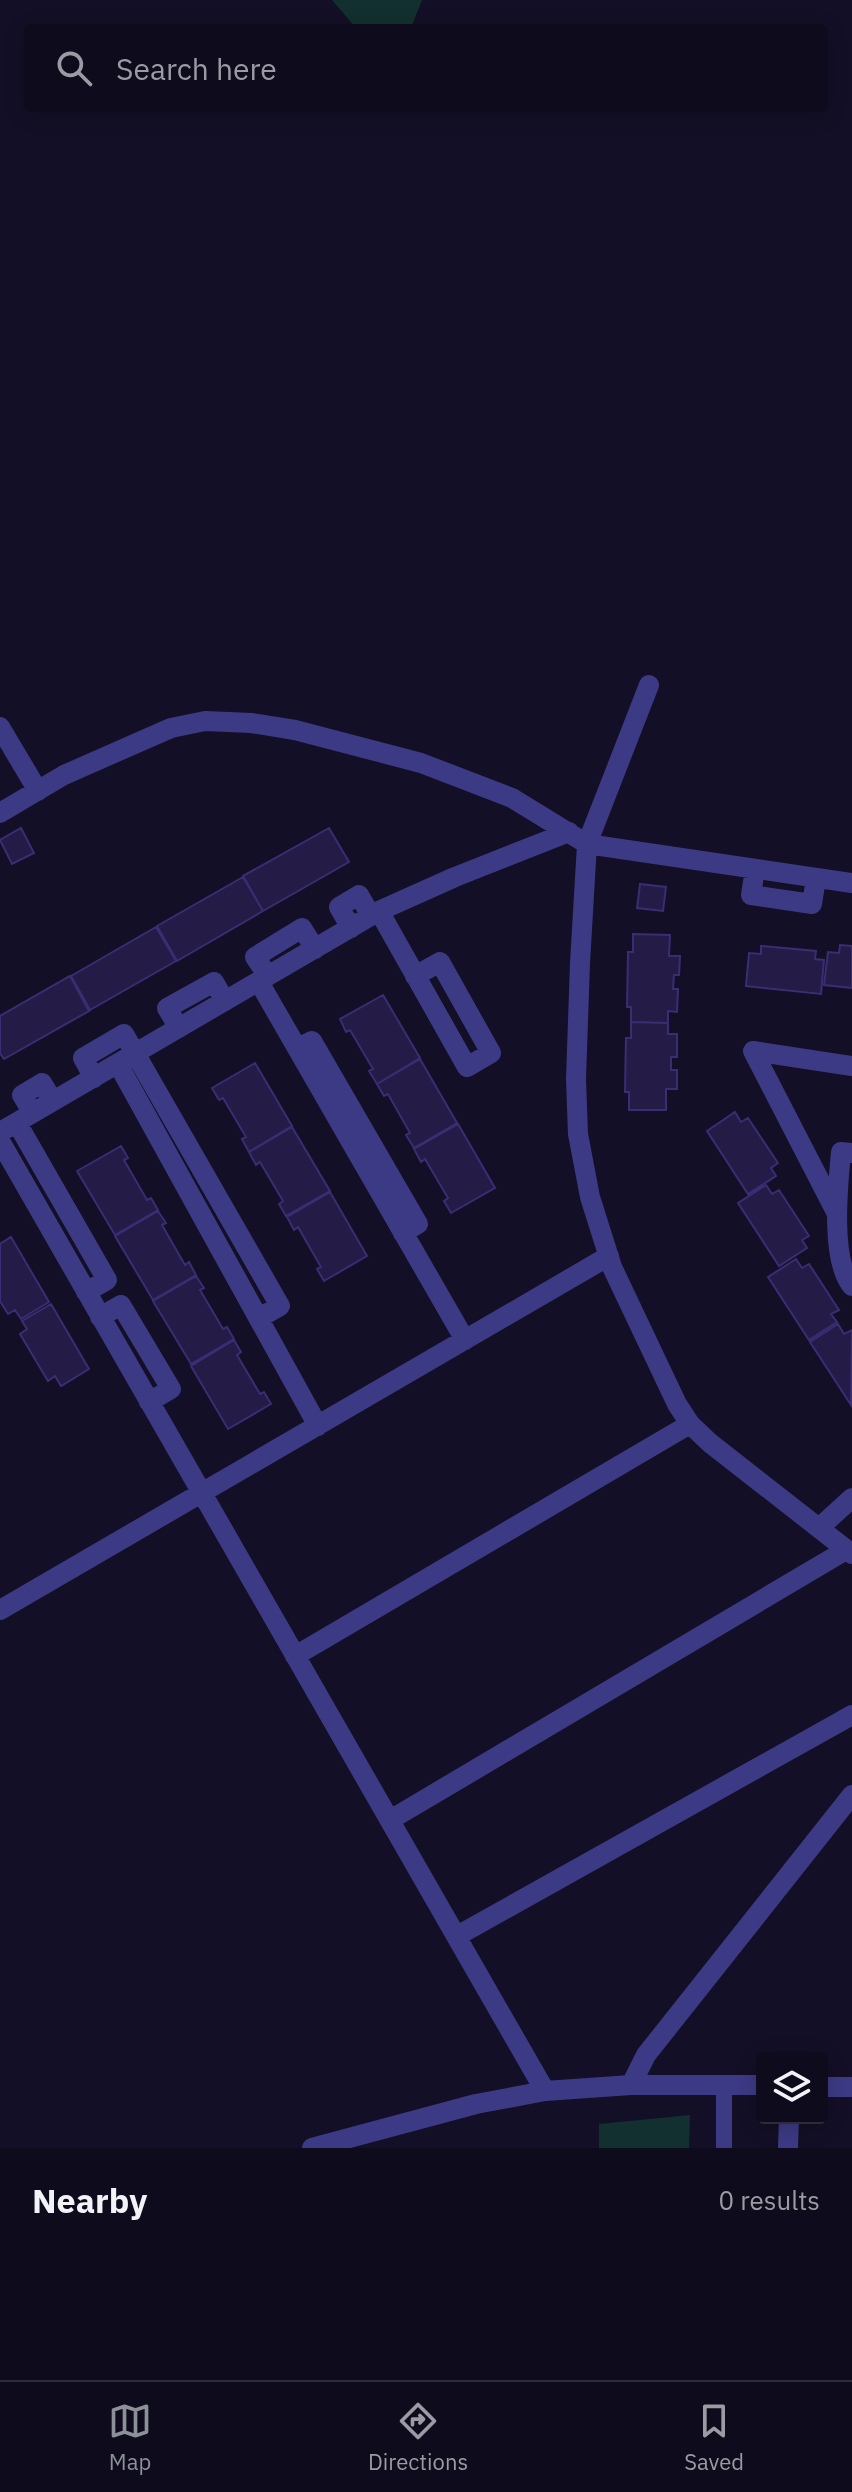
<!DOCTYPE html>
<style>
:root{--surface:#0e0b1c;--page:#171425;--text:#f1f3f6;--muted:#9b9ba3;--line:#2e2b3b;--accent:#8c9099}
body{margin:0;font-family:"IBM Plex Sans",sans-serif;background:var(--page);color:var(--text)}
.controls{position:absolute;right:24px;bottom:24px;display:grid;overflow:hidden;border-radius:8px;box-shadow:0 4px 20px #0003}
.controls button{width:72px;height:72px;display:grid;place-items:center;padding:0;border:0;border-bottom:2px solid var(--line);background:var(--surface);color:var(--text);font:40px sans-serif}
.list{margin:0;padding:0;list-style:none}
h2{display:flex;justify-content:space-between;align-items:center;height:104px;margin:0;padding:0 32px;font-size:34px}
h2 small{font-size:26px;font-weight:400;color:var(--muted)}
.icon{flex:none;width:44px;height:44px;fill:none;stroke:currentColor;stroke-width:2;stroke-linecap:round;stroke-linejoin:round}
.map{position:relative;flex:none;width:852px;height:2148px;overflow:hidden}
.search{position:absolute;background:var(--surface);box-shadow:0 4px 20px #0003;left:24px;right:24px;top:24px;height:88px;display:flex;align-items:center;gap:20px;box-sizing:border-box;padding:0 28px;border-radius:8px;color:var(--muted);font-size:30px}
.sheet{height:232px;background:var(--surface)}
nav{display:flex;justify-content:space-around;align-items:center;box-sizing:border-box;height:112px;border-top:2px solid var(--line);background:var(--surface);font-size:22px;color:var(--muted)}
nav a{display:grid;justify-items:center;gap:4px}
nav .on{color:var(--accent)}
.map>svg:first-child{display:block}
.green{fill:#12302f}
.building{fill:#241b47;stroke:#3b2d73;stroke-width:2}
.lines{fill:none;stroke-linecap:round;stroke-linejoin:round}
.lane{stroke:#3d3a85;stroke-width:16}
.street{stroke:#3d3a85;stroke-width:20}
</style>
<div class="map">
<svg width="852" height="2148" viewBox="0 0 852 2148">
<rect width="100%" height="100%" fill="#130f26"/>
<path class="green" d="M332 0H422L411 28H356Z
M690 2115 689 2148H599V2124Z"/>
<path class="building" d="M21 828 34 853 12 864 0 840Z
M329 828 349 862 263 911 243 876Z
M243 877 263 911 177 961 157 926Z
M640 884 666 887 663 911 637 908Z
M156 927 176 961 90 1010 71 976Z
M633 934 670 935 669 956H680L679 975H674L673 989H678L677 1012 668 1011V1023L631 1022V1007H627L628 952H633Z
M840 945 852 946V988L824 985 828 952 839 953Z
M761 946 816 951 815 959 824 960 821 994 746 986 749 953 761 954Z
M70 976 89 1011 4 1059 0 1053V1016Z
M383 995 420 1058 377 1084 369 1071 373 1069 350 1030 346 1032 340 1019Z
M631 1022 668 1023V1034H677V1057H671V1070H677V1089H666V1110H629V1092H625L626 1038H631Z
M420 1059 457 1123 414 1148 406 1135 410 1133 388 1094 384 1096 377 1084Z
M255 1063 292 1126 249 1152 242 1139 246 1137 223 1098 219 1100 212 1088Z
M735 1112 741 1122 748 1118 778 1163 771 1168 776 1176 748 1194 707 1131Z
M458 1124 495 1188 451 1213 444 1201 448 1198 425 1159 421 1162 414 1149Z
M292 1127 330 1191 286 1216 279 1204 283 1201 260 1162 256 1165 249 1152Z
M121 1146 128 1158 124 1160 147 1200 151 1198 158 1210 115 1235 77 1171Z
M766 1185 772 1194 779 1190 809 1236 802 1240 807 1248 779 1266 738 1203Z
M330 1192 367 1256 324 1281 317 1269 321 1267 298 1227 294 1230 287 1217Z
M158 1211 166 1223 162 1225 185 1265 189 1262 196 1275 153 1300 115 1236Z
M11 1237 49 1302 21 1319 15 1310 8 1314 0 1301V1244Z
M796 1259 802 1268 809 1264 839 1310 831 1314 837 1322 809 1340 768 1277Z
M196 1276 204 1288 200 1290 223 1329 227 1327 234 1339 191 1364 153 1301Z
M51 1304 89 1369 61 1386 55 1376 48 1381 20 1334 27 1329 22 1321Z
M838 1324 844 1334 852 1330 851 1405 810 1342Z
M234 1340 241 1352 237 1355 260 1394 264 1392 271 1404 228 1429 191 1366Z"/>
<g class="lines">
<path class="lane" d="M724 2148V2084"/>
<path class="street" d="M649 685 587 844 580 963 576 1079 578 1134 590 1197 612 1267 677 1404 690 1424 710 1443 852 1554
M0 727 38 791
M0 813 64 775 171 728 205 721 251 723 295 730 421 763 512 798 587 844 852 883
M755 869 751 895 812 904 816 878
M379 911 467 1067 491 1053 440 962 415 976
M351 928 339 907 359 895 371 916
M268 976 255 957 302 928 315 949
M259 982 465 1340
M179 1028 167 1008 214 982 225 1001
M298 1048 312 1041 418 1224 403 1233
M118 1064 318 1426
M94 1078 83 1058 124 1034 280 1306 259 1318
M33 1113 22 1095 42 1083 53 1101
M17 1123 107 1280 86 1292
M0 1132 379 911 455 877 569 832
M0 1141 545 2091
M852 1153 841 1152C838 1185 830 1260 852 1286
M836 1212 753 1051 852 1066
M100 1317 121 1305 171 1389 149 1402
M819 1528 852 1498
M0 1610 609 1256
M295 1656 690 1424
M390 1820 846 1550
M457 1936 852 1715
M631 2085 646 2055 852 1795
M822 2087H852
M312 2148 476 2104 545 2091 631 2085H762
M788 2148 789 2118"/>
</g>
</svg>
<div class="controls">
<button><svg class="icon" aria-label="layers" viewBox="0 0 24 24"><path d="M12 4l9 5-9 5-9-5zM3 14l9 5 9-5"/></svg></button>
</div>
<div class="search"><svg class="icon" aria-label="search" viewBox="0 0 24 24"><circle cx="10" cy="10" r="6"/><path d="M15 15l6 6"/></svg>Search here</div>
</div>
<section class="sheet">
<h2>Nearby<small>0 results</small></h2>
<ul class="list">
</ul>
</section>
<nav>
<a class="on"><svg class="icon" aria-label="map" viewBox="0 0 24 24"><path d="M3 6l6-2 6 2 6-2v14l-6 2-6-2-6 2zM9 4v14M15 6v14"/></svg>Map</a>
<a><svg class="icon" aria-label="directions" viewBox="0 0 24 24"><path d="M12 3l9 9-9 9-9-9zM9 14v-3h6M13 9l2 2-2 2"/></svg>Directions</a>
<a><svg class="icon" aria-label="saved" viewBox="0 0 24 24"><path d="M7 4h10v16l-5-4-5 4z"/></svg>Saved</a>
</nav>
